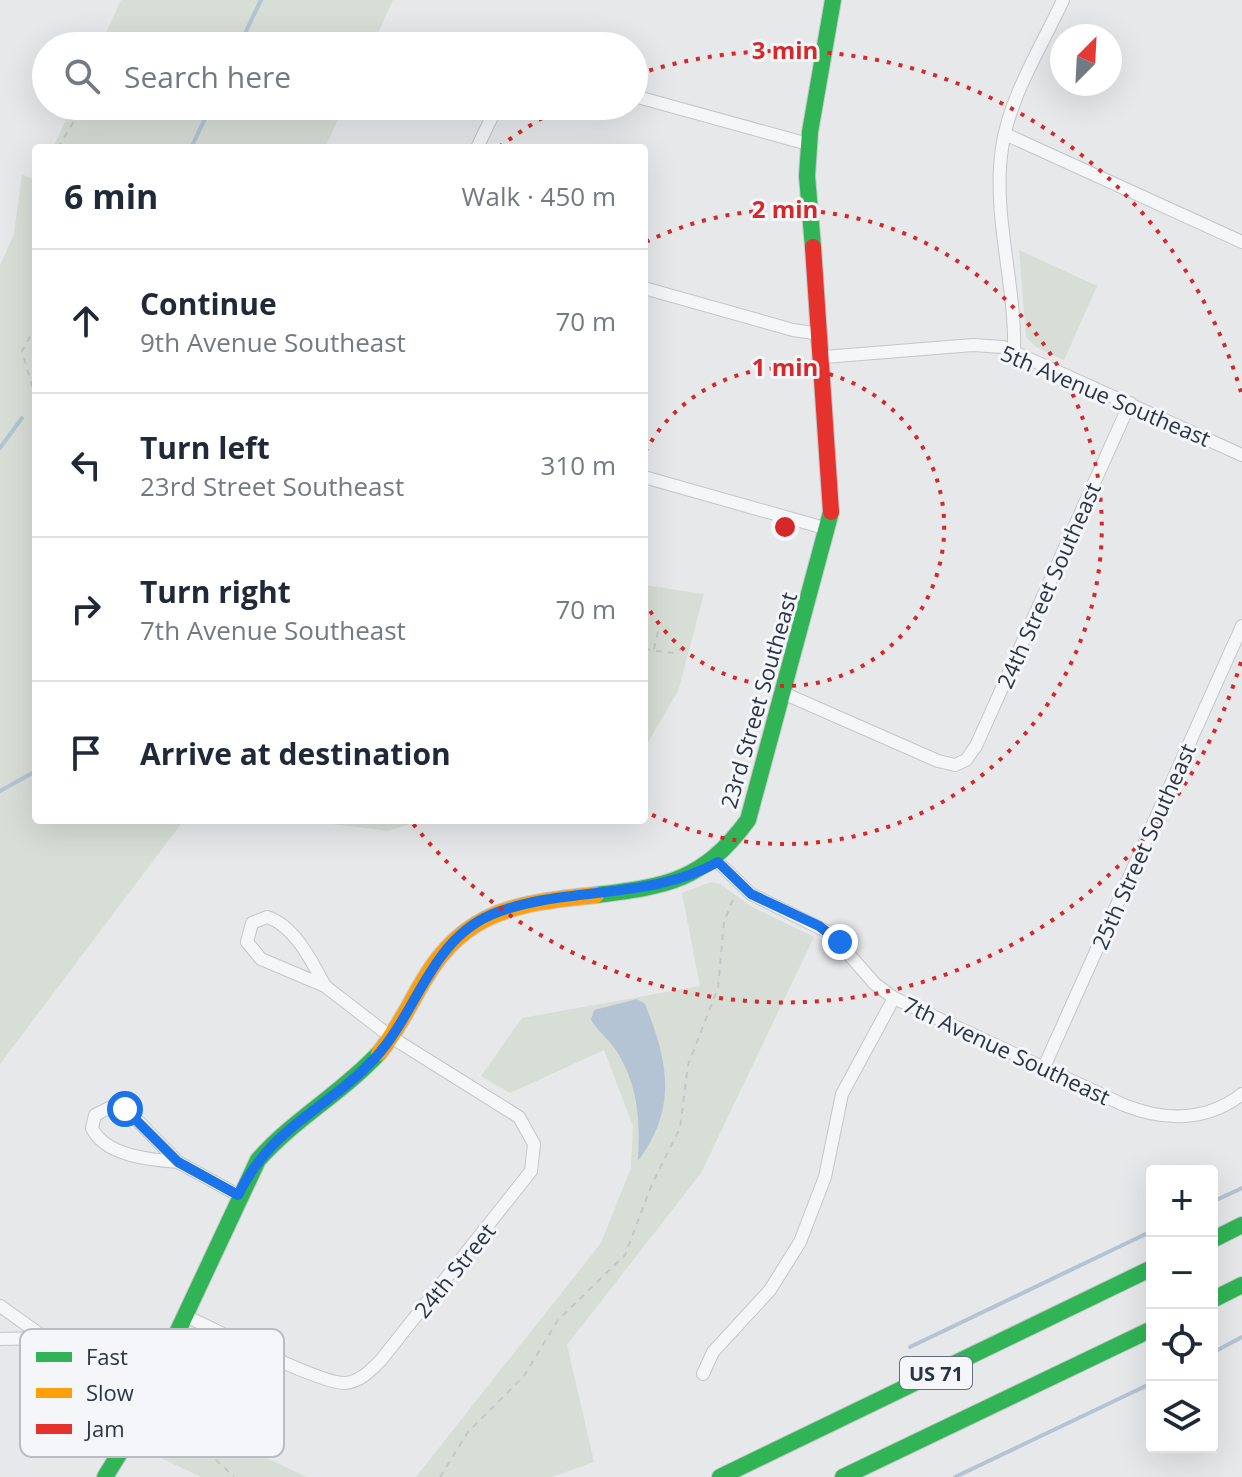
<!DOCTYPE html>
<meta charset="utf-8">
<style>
:root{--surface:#fff;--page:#f6f6f7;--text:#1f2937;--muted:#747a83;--line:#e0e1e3}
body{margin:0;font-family:"Open Sans",sans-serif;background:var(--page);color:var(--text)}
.controls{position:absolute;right:24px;bottom:24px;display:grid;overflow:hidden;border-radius:8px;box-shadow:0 8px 32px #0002}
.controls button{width:72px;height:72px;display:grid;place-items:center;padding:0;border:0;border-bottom:2px solid var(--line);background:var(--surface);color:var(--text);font:40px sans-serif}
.compass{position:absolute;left:1050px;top:24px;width:72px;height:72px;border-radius:50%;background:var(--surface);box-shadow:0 8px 32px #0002;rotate:24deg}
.stop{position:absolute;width:24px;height:24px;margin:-18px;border:6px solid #1a73e8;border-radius:50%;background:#fff}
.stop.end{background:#1a73e8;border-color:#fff;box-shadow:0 2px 8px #0008}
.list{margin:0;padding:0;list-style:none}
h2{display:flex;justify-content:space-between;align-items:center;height:104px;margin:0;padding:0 32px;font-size:34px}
h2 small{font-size:26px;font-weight:400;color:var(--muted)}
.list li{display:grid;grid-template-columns:52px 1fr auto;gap:24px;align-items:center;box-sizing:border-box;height:144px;padding:0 32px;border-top:2px solid var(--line)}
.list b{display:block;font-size:30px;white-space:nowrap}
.list p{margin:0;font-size:26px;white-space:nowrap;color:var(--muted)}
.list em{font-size:26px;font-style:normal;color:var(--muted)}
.icon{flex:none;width:44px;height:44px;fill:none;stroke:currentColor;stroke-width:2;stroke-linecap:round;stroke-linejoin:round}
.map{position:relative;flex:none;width:1242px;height:1477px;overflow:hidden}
.search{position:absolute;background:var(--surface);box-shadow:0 8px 32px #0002;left:32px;top:32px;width:616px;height:88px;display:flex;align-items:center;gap:20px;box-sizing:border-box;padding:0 28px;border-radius:44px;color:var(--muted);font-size:30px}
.panel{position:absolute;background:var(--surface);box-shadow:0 8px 32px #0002;left:32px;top:144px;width:616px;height:680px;border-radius:8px}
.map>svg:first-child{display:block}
.green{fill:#d6ded6}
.water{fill:#b4c4d5}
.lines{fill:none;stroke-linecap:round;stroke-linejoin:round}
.stream{stroke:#b4c4d5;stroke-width:4}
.street-casing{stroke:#c4c6c8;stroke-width:14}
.fast-casing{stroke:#c4c6c8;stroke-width:18}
.slow-casing{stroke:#c4c6c8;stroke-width:18}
.jam-casing{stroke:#c4c6c8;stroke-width:18}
.path{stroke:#c5c6ca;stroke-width:2;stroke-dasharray:6 6;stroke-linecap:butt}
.street{stroke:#f5f6f7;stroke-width:12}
.fast{stroke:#30b455;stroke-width:16}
.slow{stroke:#ff9f0a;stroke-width:16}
.jam{stroke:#e5322d;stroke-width:16}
.route{stroke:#1a73e8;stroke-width:10}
.ring{fill:none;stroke:#d62828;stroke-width:4;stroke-dasharray:4 8}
.labels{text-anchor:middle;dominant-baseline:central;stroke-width:6;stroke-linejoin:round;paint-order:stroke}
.shield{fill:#f4f6f9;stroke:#676e7b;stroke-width:2}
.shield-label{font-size:20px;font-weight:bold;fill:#2b3445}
.street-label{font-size:22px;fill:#2b3445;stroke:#f4f6f9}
.key{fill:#f4f6f9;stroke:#b8bcc3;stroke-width:2}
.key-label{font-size:22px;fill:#2b3445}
.centre{fill:#d62828;stroke:#f4f6f9;stroke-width:4}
.ring-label{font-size:24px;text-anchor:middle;font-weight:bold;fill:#d62828;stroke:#f4f6f9;stroke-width:6;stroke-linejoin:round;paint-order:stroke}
</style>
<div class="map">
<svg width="1242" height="1477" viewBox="0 0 1242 1477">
<rect width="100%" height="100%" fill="#e6e8ea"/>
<path class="green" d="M121 0H393L372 46H100Z
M72 106H344L325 148H53Z
M22 175 36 180V820H184L0 1064V265L14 234Z
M1019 250 1097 286 1064 360 1036 347 1026 337Z
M644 585 704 594 678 691 644 749Z
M301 820H422L388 831Z
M711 882 720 884 752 907 814 937 701 1173 567 1345 594 1462 552 1477H416L601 1243 631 1168 633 1126 604 1050 510 1093 481 1076 522 1018 700 986 682 893Z
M157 1408 307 1477H201L138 1447Z"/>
<path class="water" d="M637 999 645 1004C668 1061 678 1107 638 1161 640 1122 639 1090 619 1055 612 1042 599 1033 591 1020L594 1010Z"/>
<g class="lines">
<path class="stream" d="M239 46 261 0
M191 148 211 106
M0 448 22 418
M0 791 36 771
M1212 1202 1242 1188
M910 1347 1152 1231
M1212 1353 1242 1337
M955 1477 1152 1383"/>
<g class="street-casing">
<path id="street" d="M634 96 808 144
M1005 134 1242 242
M477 148 497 106
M644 288 793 330 821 334
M1014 351C1016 284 992 215 1002 148 1009 97 1042 46 1063 0
M824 357 973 345 1003 347 1242 455
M644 477 828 529
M783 693 938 761 955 765 966 760 976 746 1130 403
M718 862 751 894 830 933 875 984 894 998 1124 1105C1164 1121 1206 1122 1242 1094
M1044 1067 1242 626
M178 1162C151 1160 105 1156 92 1128L95 1115 113 1106 132 1115 178 1162 238 1195
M0 1306 45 1338 156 1376
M183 1315C213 1328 319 1384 345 1383 360 1382 371 1370 381 1360L531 1171 534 1144 519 1117 391 1037 325 986 261 959 247 942 252 923 267 917C294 925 313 963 325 986
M0 1339 45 1338
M703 1374 713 1352 770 1290 800 1242 825 1177 842 1094 894 998"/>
</g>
<g class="fast-casing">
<path id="fast" d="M813 247 807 176 810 132 833 0
M596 895C668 886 703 881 748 820L831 512
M1212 1240 1242 1225
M1212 1300 1242 1285
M105 1477 124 1446 258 1160C294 1119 342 1093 379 1053
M720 1477 1152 1268
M843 1477 1152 1329"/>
</g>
<g class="slow-casing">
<path id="slow" d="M379 1053C397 1031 409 1005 424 980 465 909 520 903 596 895"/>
</g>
<g class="jam-casing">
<path id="jam" d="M813 247 831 512"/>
</g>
<path class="path" d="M58 148 83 106
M36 326 22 351 36 400
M644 649 673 653 681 649
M654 649 659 627
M149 1433 213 1457 234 1477
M440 1477 468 1432 524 1376 558 1320 625 1255 652 1184 680 1128 688 1065 718 988 724 922 734 897"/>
<use href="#street" class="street"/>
<use href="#fast" class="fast"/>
<use href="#slow" class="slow"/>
<use href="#jam" class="jam"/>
</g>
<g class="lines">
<path class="route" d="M125 1109 178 1162 238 1195C274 1123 326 1111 375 1058 419 1010 431 936 498 912 569 886 650 900 718 862L751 894 819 926 840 942"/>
</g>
<g class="ring">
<path d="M645 452A159 159 0 1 1 645 602"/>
<path d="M646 242A317 317 0 1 1 646 812"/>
<path d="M1241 662A476 476 0 0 1 410 820M499 147A476 476 0 0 1 562 107M638 74A476 476 0 0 1 1241 392"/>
</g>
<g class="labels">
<rect class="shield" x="900" y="1357" width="72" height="32" rx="6"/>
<g class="shield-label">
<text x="936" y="1373">US 71</text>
</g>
<g class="street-label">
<text transform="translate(1106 395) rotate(23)">5th Avenue Southeast</text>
<text transform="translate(1048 585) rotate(-66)">24th Street Southeast</text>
<text transform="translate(758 700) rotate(-74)">23rd Street Southeast</text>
<text transform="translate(1143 846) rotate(-66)">25th Street Southeast</text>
<text transform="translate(1007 1050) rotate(25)">7th Avenue Southeast</text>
<text transform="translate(454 1270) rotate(-51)">24th Street</text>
</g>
</g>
<rect x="20" y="1329" width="264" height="128" rx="12" class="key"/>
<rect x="36" y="1352" width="36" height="10" fill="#30b455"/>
<rect x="36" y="1388" width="36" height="10" fill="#ff9f0a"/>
<rect x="36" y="1424" width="36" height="10" fill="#e5322d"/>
<g class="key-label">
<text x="86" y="1365">Fast</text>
<text x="86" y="1401">Slow</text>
<text x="86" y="1437">Jam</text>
</g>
<circle cx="785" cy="527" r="12" class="centre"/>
<g class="ring-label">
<text x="785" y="59">3 min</text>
<text x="785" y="218">2 min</text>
<text x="785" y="376">1 min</text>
</g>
</svg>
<div class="controls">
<button>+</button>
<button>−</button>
<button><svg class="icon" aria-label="locate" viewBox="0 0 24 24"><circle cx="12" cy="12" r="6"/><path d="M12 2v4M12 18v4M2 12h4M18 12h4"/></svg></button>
<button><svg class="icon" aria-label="layers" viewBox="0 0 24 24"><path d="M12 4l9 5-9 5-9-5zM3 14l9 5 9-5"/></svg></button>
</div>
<svg class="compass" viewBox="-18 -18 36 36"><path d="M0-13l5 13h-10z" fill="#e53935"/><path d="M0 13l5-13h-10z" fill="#747a83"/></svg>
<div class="stop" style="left:125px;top:1109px"></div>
<div class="stop end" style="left:840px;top:942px"></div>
<div class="search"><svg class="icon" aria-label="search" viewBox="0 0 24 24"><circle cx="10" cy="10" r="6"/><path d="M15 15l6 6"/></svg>Search here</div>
<section class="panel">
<h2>6 min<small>Walk · 450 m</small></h2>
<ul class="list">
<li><svg class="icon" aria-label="ahead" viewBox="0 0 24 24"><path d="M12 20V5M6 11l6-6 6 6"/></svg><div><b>Continue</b><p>9th Avenue Southeast</p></div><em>70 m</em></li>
<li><svg class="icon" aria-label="left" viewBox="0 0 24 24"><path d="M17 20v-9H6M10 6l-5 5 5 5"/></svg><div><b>Turn left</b><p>23rd Street Southeast</p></div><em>310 m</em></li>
<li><svg class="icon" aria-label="right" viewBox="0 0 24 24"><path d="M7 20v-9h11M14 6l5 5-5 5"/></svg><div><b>Turn right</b><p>7th Avenue Southeast</p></div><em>70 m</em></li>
<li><svg class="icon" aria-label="arrive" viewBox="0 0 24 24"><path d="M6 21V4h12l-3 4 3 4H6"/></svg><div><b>Arrive at destination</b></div></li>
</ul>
</section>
</div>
